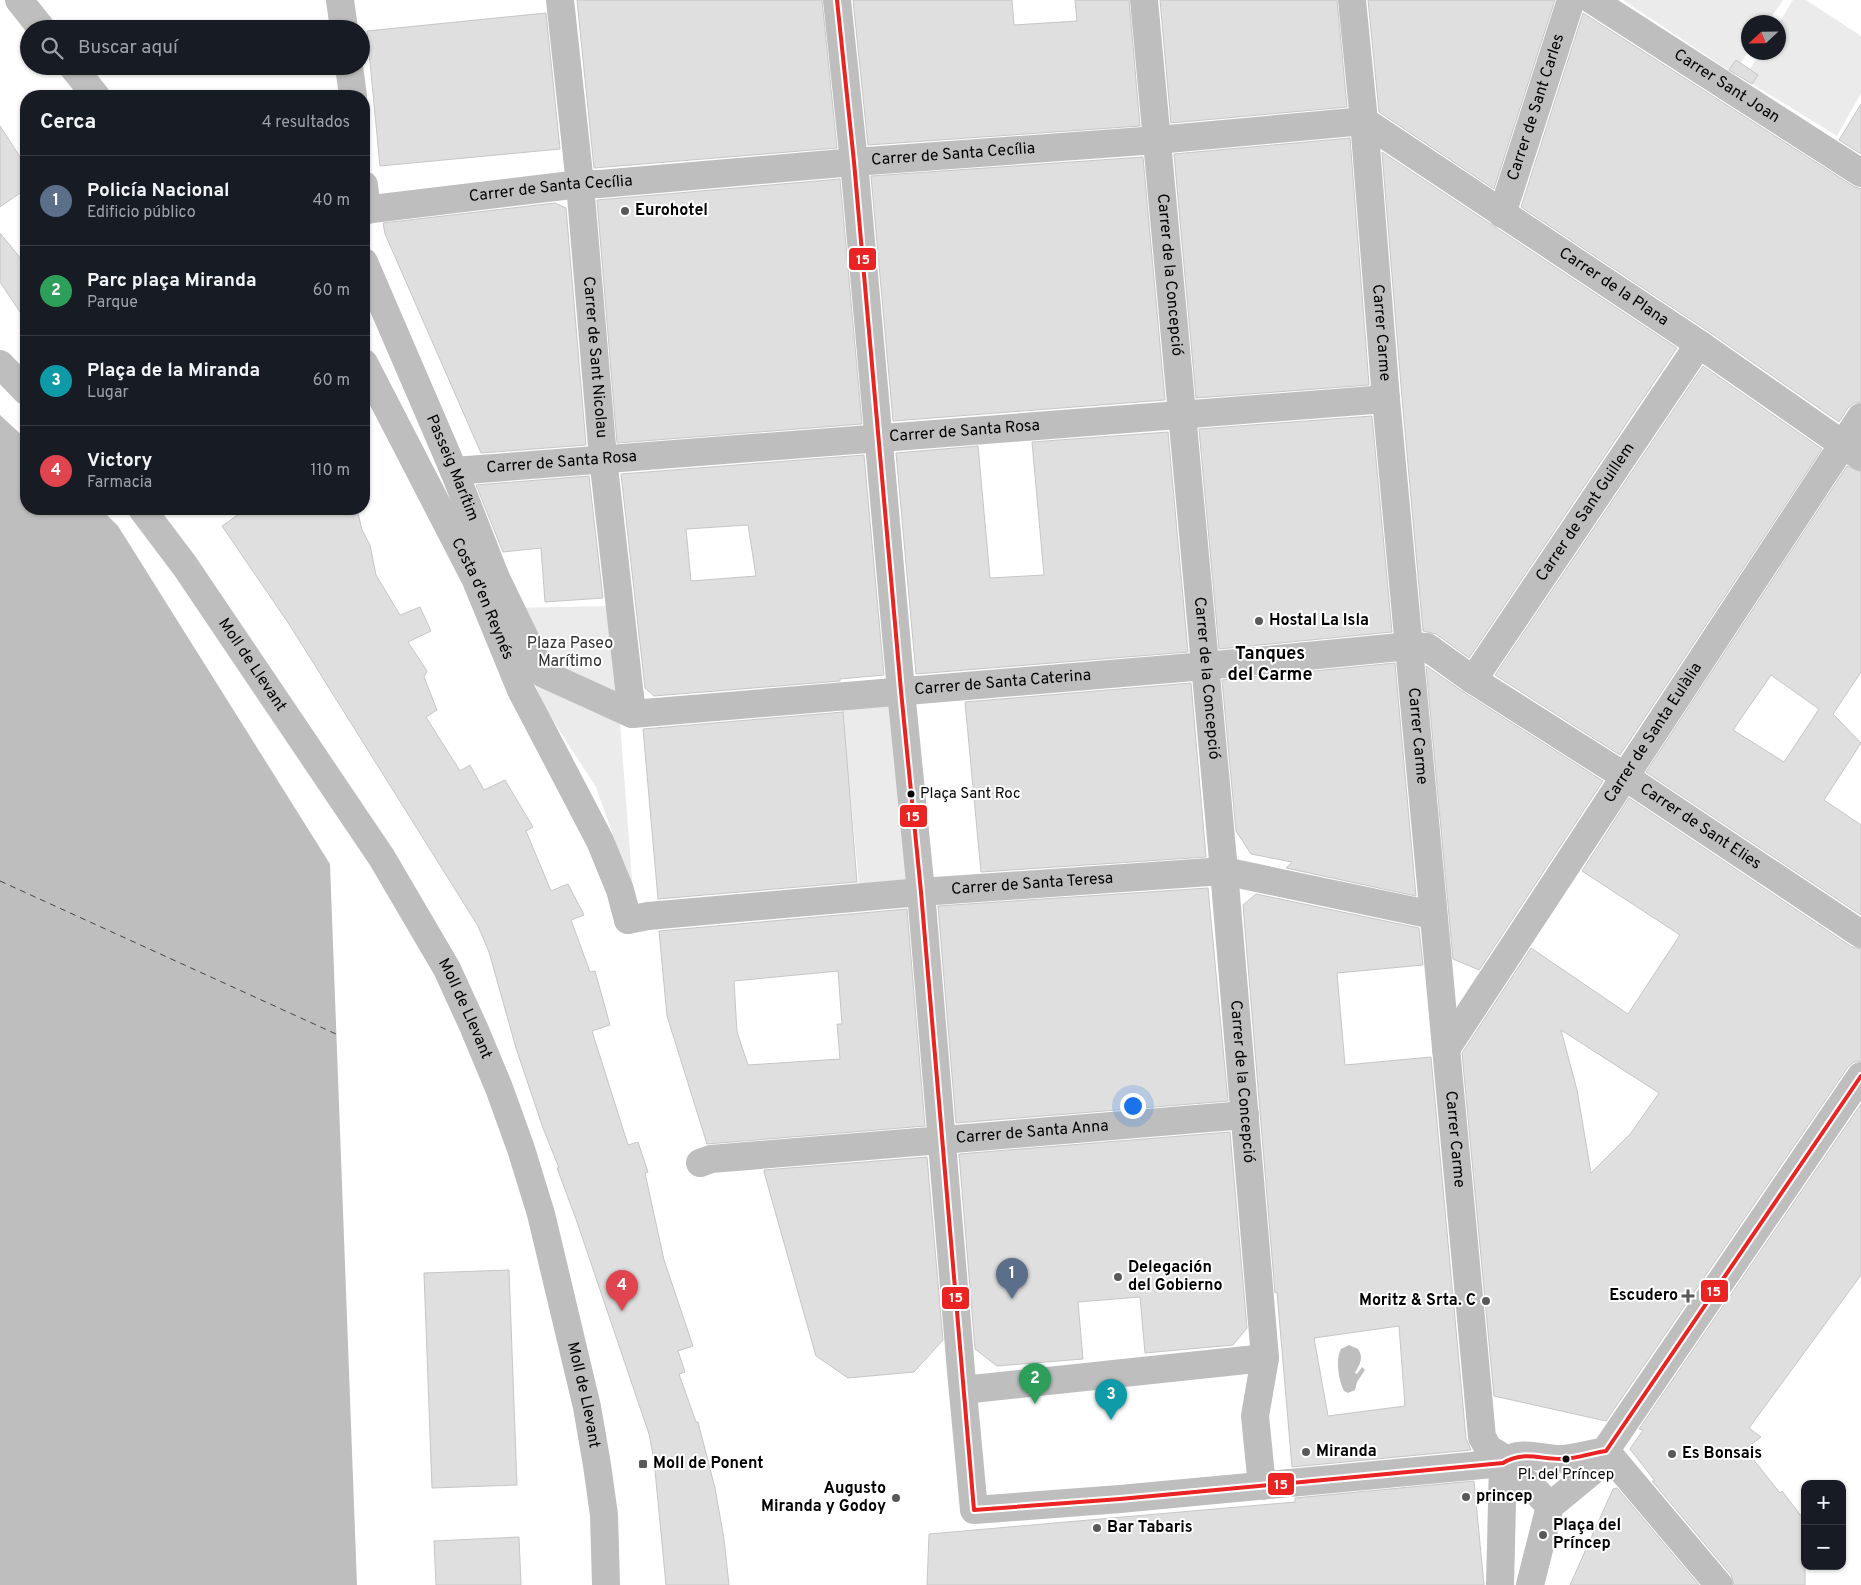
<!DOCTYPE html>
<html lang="es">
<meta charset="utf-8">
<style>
:root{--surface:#171b24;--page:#20242c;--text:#f1f3f6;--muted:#9ea1a6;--line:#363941;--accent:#d93025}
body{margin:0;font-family:Overpass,sans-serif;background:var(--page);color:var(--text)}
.controls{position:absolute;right:15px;bottom:15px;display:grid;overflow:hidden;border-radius:10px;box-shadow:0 1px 4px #0004}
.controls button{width:45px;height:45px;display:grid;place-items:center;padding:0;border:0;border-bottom:1px solid var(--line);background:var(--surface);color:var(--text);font:25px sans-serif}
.compass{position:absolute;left:1741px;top:15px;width:45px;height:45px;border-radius:50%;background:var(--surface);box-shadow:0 1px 4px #0004;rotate:248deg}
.you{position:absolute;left:1132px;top:1105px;width:18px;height:18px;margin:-12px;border:4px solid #fff;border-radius:50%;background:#1a73e8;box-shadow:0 0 0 8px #1a73e833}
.badge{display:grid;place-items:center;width:32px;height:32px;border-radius:50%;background:var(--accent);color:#fff;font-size:16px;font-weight:700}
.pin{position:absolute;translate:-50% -41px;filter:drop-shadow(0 1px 2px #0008)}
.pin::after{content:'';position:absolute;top:26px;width:18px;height:15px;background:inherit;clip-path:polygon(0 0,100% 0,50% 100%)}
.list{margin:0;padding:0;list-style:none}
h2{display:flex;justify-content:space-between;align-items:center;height:65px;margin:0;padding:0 20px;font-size:21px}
h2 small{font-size:16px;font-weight:400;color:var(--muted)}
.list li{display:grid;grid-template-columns:32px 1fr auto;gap:15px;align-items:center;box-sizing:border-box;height:90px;padding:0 20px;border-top:1px solid var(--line)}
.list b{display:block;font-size:19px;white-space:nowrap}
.list p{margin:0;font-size:16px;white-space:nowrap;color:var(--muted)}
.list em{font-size:16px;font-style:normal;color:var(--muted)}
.icon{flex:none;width:28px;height:28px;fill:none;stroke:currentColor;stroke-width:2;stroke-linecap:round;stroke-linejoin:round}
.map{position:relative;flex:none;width:1861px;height:1585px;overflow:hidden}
.search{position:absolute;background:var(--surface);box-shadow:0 1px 4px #0004;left:20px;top:20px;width:350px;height:55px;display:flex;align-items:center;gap:12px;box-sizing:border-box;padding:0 18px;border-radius:28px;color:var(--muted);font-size:19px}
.panel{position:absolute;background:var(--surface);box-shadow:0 1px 4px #0004;left:20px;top:90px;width:350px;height:425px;border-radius:20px}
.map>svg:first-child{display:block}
.green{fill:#ebebeb}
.water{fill:#bebebe}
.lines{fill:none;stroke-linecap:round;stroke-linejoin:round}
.ferry{stroke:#434343;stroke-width:1;stroke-dasharray:6 5;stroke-linecap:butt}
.building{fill:#dfdfdf;stroke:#c6c6c6;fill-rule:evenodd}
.minor{stroke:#bebebe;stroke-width:28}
.bus-1-casing{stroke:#fff;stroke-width:8}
.bus-1{stroke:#ea2423;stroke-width:4}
.poi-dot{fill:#595959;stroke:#fff;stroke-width:2}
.bus-dot{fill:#000;stroke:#fff;stroke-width:2}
.labels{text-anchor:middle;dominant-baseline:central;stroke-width:4;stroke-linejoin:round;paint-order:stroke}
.bus-label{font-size:15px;fill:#000;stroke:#fff;text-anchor:start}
.street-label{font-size:16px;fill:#000;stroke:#fff}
.poi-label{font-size:16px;font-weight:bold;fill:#000;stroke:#fff;text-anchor:start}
.park-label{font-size:16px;fill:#323232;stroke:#fff}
.neighbourhood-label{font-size:18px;font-weight:bold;fill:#000;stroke:#fff}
.line-badge{stroke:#fff;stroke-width:2}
.badge-label{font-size:14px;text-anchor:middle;font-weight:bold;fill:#fff}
</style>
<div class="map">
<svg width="1861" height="1585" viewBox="0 0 1861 1585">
<rect width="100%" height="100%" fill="#fff"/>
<path class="green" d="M1623 0H1783L1768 22H1748V52L1734 74Z
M1793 0H1806L1861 36V93L1837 136 1744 79 1760 53 1778 52 1779 23Z
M611 606 633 892 596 787 546 710 502 608Z
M893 691 913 893 859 883 841 702Z"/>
<path class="water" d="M0 415 26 439V509H101L118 526 330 864 357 1585H0Z
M1349 1345 1358 1349C1364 1358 1360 1364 1355 1373L1357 1374 1362 1367 1365 1370 1357 1382 1355 1390 1348 1393 1344 1391C1339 1382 1335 1359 1341 1349Z"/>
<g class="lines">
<path class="ferry" d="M0 881 336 1034"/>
</g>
<path class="building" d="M577 0H822L837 148 594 168Z
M853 0H1012L1014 25 1077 21 1075 0H1129L1140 126 868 145Z
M1160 0H1337L1347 107 1171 123Z
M1368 0H1555L1494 189 1379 112Z
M546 13 560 149 380 166 367 31Z
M1583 13 1853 186 1861 189V402L1854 403 1848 408 1839 422 1708 331 1521 207Z
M1736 60 1758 75 1752 84 1729 70Z
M1861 104V154L1839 140Z
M0 126 26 166V189L0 207Z
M1350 138 1369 385 1196 398 1174 154Z
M1382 152 1677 348 1469 658 1436 634 1423 631 1402 398Z
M1143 157 1165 400 893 421 871 176Z
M840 179 862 424 617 443 597 200Z
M555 203 566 208 586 445 481 453 385 234 383 223Z
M0 233 26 265V321L0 282Z
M1703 366 1822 449 1620 755 1495 675Z
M1372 416 1392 632 1219 649 1199 429Z
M1168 432 1188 652 916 674 896 453 978 446 990 578 1044 575 1032 442Z
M864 455 884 675 840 679V681L654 696 645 688 621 474ZM748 525 756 576 691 581 686 529Z
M1847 466 1861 472V672L1833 714 1861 743 1824 800 1861 825V915L1646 772ZM1771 675 1819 709 1784 762 1733 730Z
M589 476 603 598 545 602 541 548 503 552 476 485Z
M246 509H357L362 530 370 545 376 575 400 615 420 607 431 631 408 642 427 671 424 677 437 710 426 717 460 771 470 765 484 790 505 780 533 827 526 831 551 891 568 884 584 915 571 920 590 972 595 971 610 1025 592 1031 628 1145 638 1142 648 1172 645 1173 664 1260 693 1346 678 1351 685 1372 679 1374 696 1422H698L715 1488 724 1539 729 1585H666L654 1460 649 1434 576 1219 557 1168H559L543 1128 516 1048 489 952 478 926 289 624 222 526Z
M1395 663 1416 896 1286 868 1292 862 1251 854 1236 831 1222 680Z
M1426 666 1465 693 1603 781 1479 970 1453 959Z
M1191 683 1206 857 981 872 965 702Z
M843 712 857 882 658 899 643 729Z
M1629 798 1852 947 1861 949V1061L1854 1062 1848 1067 1606 1421 1494 1396 1462 1053 1531 948 1628 1014 1680 935 1582 871ZM1561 1030 1659 1093 1631 1133 1591 1173 1577 1090Z
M1208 888 1228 1101 956 1123 938 906Z
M1256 894 1419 928 1423 965 1337 973 1345 1065 1431 1057 1466 1438 1471 1450 1292 1467 1277 1292 1275 1293 1243 905ZM1399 1326 1405 1406 1328 1416 1314 1338Z
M907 909 925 1126 707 1144 667 1016 659 931ZM838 971 842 1024H837L840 1059 748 1065 737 1032 734 981Z
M1861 1104V1275L1749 1428 1761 1437 1745 1449 1780 1493 1782 1491 1805 1521V1585H1734L1731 1575 1652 1481H1655L1630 1449 1643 1430 1639 1429Z
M1230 1132 1247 1328 1233 1345 1145 1353 1140 1297 1078 1302 1083 1359 997 1366 975 1349 959 1154Z
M927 1157 943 1340 914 1372 848 1378 816 1356 764 1172V1170Z
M509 1270 517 1485 432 1488 424 1273Z
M1474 1481 1484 1585H927L929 1534 1295 1502V1498Z
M1617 1488 1699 1585H1570L1613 1489Z
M519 1537 521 1585H436L434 1541Z"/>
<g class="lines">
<g class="minor">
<path d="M19 0 42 29"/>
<path d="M340 0 344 29"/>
<path id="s1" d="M560 0 580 184 603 458 632 714"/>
<path d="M837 0 854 162 901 691 921 892 961 1371 974 1510 1120 1499 1503 1463"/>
<path id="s2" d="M1144 0 1224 871 1265 1358 1255 1416 1262 1486"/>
<path id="s3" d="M1352 0 1364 121 1386 399 1482 1437 1488 1448 1507 1460"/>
<path id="s4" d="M1592 0 1861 173"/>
<path d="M72 66 96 96"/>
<path d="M349 66 353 96"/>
<path d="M364 185 367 210"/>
<path id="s5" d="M364 210 580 184H600L854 162 1157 140 1364 121 1699 344 1861 457"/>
<path id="s6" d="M1502 214 1571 0"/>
<path id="s7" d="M364 262 454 471 496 578 542 673 632 714 1205 666 1410 646 1427 647 1473 680 1624 776 1861 934"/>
<path id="s8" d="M364 363 475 578 521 690 600 841 620 890 628 920"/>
<path d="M0 364 26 391"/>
<path id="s9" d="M454 471 1386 399"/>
<path id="s10" d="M142 509 185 566 382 858 447 969 474 1028 499 1088 521 1149 541 1214 587 1407 597 1465 604 1515 606 1585"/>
<path id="s11" d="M1473 680 1699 344"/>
<path id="s12" d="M628 920 648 916 921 892 1224 871 1433 915"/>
<path id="s13" d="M1446 1049 1861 417"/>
<path id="s14" d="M700 1163 711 1159 1245 1115"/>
<path d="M963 1390 1265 1358"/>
<path d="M1606 1451 1719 1585"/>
<path d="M1503 1463 1531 1486 1550 1506"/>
<path d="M1500 1585 1503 1463C1520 1448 1544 1460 1563 1459 1577 1458 1592 1453 1606 1451"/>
<path d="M1530 1585 1550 1506 1590 1473 1861 1076"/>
</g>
<g class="bus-1-casing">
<path id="bus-1" d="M837 0 854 162 901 691 921 892 974 1510 1120 1499 1503 1463C1523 1450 1542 1460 1564 1459 1578 1458 1592 1453 1606 1451L1861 1076"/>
</g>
<use href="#bus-1" class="bus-1"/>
</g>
<g class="poi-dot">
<circle cx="625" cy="211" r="5"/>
<circle cx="1259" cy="621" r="5"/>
<circle cx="1118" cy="1277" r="5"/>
<path d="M1685.5 1288.5h5v5h5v5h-5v5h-5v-5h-5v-5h5z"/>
<circle cx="1486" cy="1301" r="5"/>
<circle cx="1306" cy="1452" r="5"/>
<circle cx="1672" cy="1454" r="5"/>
<rect x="638" y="1459" width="10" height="10" rx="2.5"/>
<circle cx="1466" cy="1497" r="5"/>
<circle cx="896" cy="1498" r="5"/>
<circle cx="1097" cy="1528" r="5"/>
<circle cx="1543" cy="1535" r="5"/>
</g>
<g class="bus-dot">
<circle cx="911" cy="794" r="4.5"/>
<circle cx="1566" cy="1459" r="4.5"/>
</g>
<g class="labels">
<g class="bus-label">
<text x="920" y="794">Plaça Sant Roc</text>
<text x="1566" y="1475" text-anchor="middle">Pl. del Príncep</text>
</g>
<g class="street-label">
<text stroke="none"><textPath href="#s4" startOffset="160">Carrer Sant Joan</textPath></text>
<text stroke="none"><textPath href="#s6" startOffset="112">Carrer de Sant Carles</textPath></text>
<text stroke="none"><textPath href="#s5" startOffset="592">Carrer de Santa Cecília</textPath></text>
<text stroke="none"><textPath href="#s5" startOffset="188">Carrer de Santa Cecília</textPath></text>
<text stroke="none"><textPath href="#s2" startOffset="276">Carrer de la Concepció</textPath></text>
<text stroke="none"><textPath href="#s5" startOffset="1304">Carrer de la Plana</textPath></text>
<text stroke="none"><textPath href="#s3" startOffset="334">Carrer Carme</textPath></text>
<text stroke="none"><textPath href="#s1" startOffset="359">Carrer de Sant Nicolau</textPath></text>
<text stroke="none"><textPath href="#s9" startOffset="512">Carrer de Santa Rosa</textPath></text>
<text stroke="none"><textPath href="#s9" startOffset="108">Carrer de Santa Rosa</textPath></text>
<text stroke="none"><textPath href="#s7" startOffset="224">Passeig Marítim</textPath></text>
<text stroke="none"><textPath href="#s11" startOffset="202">Carrer de Sant Guillem</textPath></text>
<text stroke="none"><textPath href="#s8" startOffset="264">Costa d'en Reynés</textPath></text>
<text stroke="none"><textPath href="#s10" startOffset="191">Moll de Llevant</textPath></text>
<text stroke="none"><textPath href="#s2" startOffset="681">Carrer de la Concepció</textPath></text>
<text stroke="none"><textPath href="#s7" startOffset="919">Carrer de Santa Caterina</textPath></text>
<text stroke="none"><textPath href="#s13" startOffset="378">Carrer de Santa Eulàlia</textPath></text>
<text stroke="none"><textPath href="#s3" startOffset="739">Carrer Carme</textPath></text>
<text stroke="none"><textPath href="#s7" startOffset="1672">Carrer de Sant Elies</textPath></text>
<text stroke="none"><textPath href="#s12" startOffset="406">Carrer de Santa Teresa</textPath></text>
<text stroke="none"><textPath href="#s10" startOffset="596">Moll de Llevant</textPath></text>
<text stroke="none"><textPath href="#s2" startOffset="1086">Carrer de la Concepció</textPath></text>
<text stroke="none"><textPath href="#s14" startOffset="334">Carrer de Santa Anna</textPath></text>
<text stroke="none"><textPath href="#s3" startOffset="1144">Carrer Carme</textPath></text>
<text stroke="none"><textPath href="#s10" startOffset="1001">Moll de Llevant</textPath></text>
</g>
<g class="poi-label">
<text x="635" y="211">Eurohotel</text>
<text x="1269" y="621">Hostal La Isla</text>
<text x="1128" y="1268">Delegación<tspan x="1128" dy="18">del Gobierno</tspan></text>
<text x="1678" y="1296" text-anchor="end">Escudero</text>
<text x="1476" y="1301" text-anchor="end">Moritz &amp; Srta. C</text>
<text x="1316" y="1452">Miranda</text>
<text x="1682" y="1454">Es Bonsais</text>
<text x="653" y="1464">Moll de Ponent</text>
<text x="886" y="1489" text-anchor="end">Augusto<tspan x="886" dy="18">Miranda y Godoy</tspan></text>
<text x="1476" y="1497">princep</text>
<text x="1553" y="1526">Plaça del<tspan x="1553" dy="18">Príncep</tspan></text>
<text x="1107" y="1528">Bar Tabaris</text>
</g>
<g class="park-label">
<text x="570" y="644">Plaza Paseo<tspan x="570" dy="18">Marítimo</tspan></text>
</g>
<g class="neighbourhood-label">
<text x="1270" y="654">Tanques<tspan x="1270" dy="21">del Carme</tspan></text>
</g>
</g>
<g class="line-badge">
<rect x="848" y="247" width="29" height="24" rx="5" fill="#ea2423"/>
<rect x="899" y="804" width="29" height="24" rx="5" fill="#ea2423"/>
<rect x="1700" y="1279" width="29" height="24" rx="5" fill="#ea2423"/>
<rect x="941" y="1286" width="29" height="24" rx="5" fill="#ea2423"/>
<rect x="1267" y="1472" width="28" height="24" rx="5" fill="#ea2423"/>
</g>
<g class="badge-label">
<text x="863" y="264">15</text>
<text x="913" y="821">15</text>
<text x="1714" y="1296">15</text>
<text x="956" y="1302">15</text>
<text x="1281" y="1489">15</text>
</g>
</svg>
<div class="controls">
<button>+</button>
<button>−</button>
</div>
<svg class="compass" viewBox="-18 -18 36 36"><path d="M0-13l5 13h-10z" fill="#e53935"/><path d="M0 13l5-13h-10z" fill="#9ea1a6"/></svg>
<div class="you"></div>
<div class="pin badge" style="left:1012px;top:1299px;background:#5c6f8a">1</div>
<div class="pin badge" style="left:1035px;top:1404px;background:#2e9e5b">2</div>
<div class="pin badge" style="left:1111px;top:1420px;background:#0f9aa8">3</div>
<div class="pin badge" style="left:622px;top:1311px;background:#e0444e">4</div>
<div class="search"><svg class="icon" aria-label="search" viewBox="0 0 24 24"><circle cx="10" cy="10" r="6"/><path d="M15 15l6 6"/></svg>Buscar aquí</div>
<section class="panel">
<h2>Cerca<small>4 resultados</small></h2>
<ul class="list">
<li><span class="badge" style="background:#5c6f8a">1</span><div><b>Policía Nacional</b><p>Edificio público</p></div><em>40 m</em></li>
<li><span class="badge" style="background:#2e9e5b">2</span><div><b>Parc plaça Miranda</b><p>Parque</p></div><em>60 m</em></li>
<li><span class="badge" style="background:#0f9aa8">3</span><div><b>Plaça de la Miranda</b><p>Lugar</p></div><em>60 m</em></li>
<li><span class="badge" style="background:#e0444e">4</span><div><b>Victory</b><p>Farmacia</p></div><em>110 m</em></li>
</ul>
</section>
</div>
